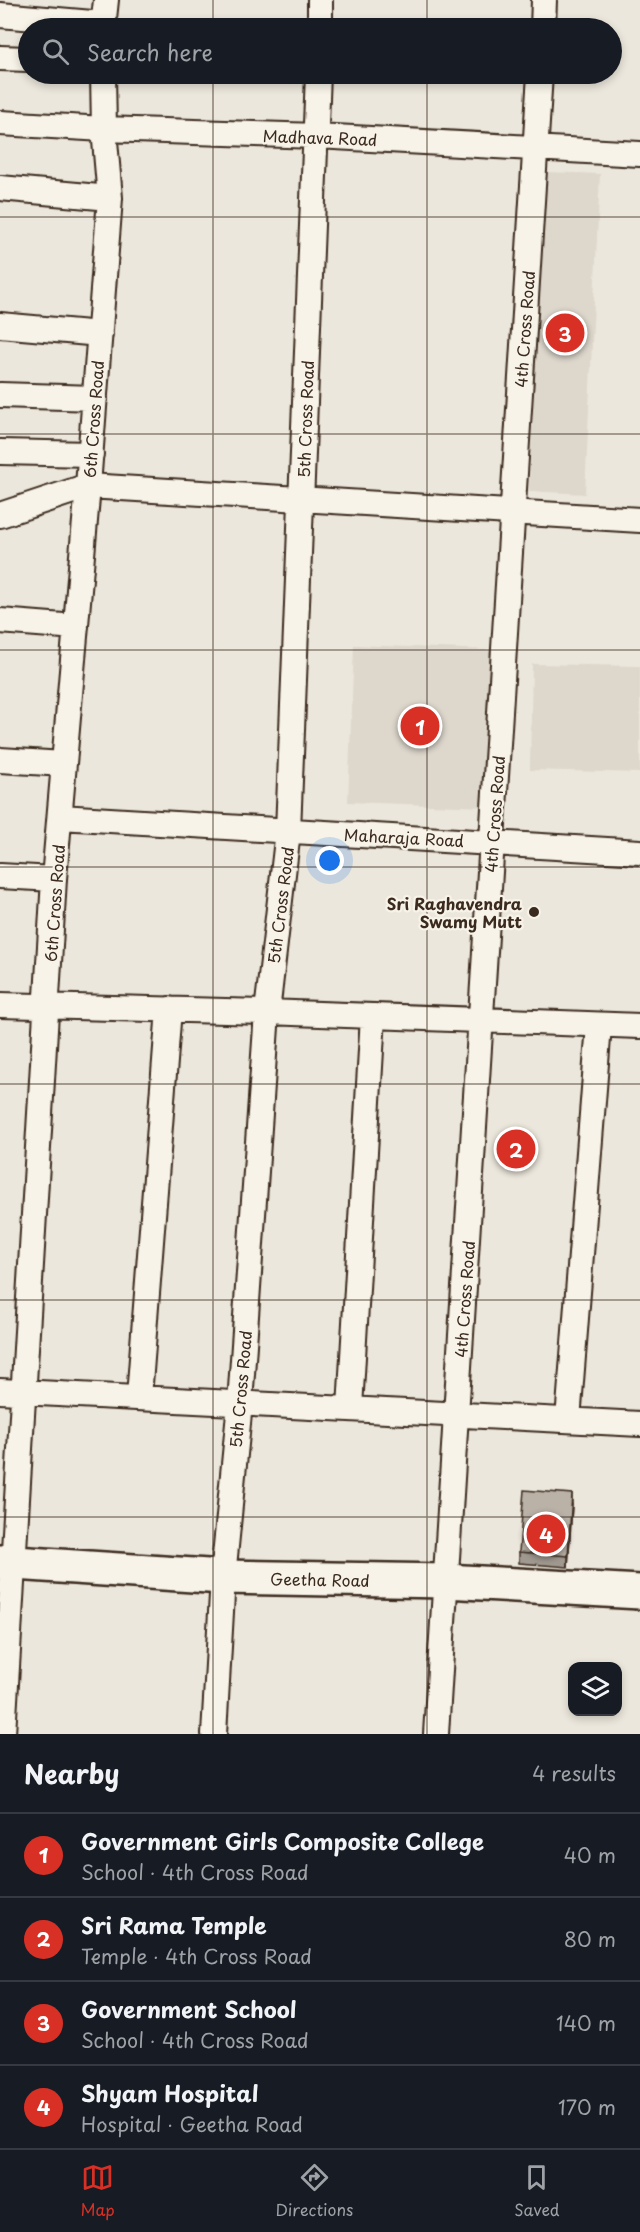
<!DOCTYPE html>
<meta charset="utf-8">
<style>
:root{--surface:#171b24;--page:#242831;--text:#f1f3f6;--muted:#9ea1a6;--line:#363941;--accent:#d93025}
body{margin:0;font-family:"Playpen Sans",sans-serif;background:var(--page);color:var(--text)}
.controls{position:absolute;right:18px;bottom:18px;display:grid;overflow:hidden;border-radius:12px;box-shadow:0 3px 9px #0003}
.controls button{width:54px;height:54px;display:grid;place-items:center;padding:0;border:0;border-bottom:2px solid var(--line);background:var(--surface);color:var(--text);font:30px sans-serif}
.you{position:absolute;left:330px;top:861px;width:21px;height:21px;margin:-15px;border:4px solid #fff;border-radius:50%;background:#1a73e8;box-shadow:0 0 0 9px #1a73e833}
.badge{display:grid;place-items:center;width:39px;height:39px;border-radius:50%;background:var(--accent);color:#fff;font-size:20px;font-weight:700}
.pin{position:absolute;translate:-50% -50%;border:3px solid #fff;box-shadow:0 2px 6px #0006}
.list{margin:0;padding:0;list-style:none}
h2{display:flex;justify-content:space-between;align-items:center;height:78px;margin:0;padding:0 24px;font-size:26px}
h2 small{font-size:20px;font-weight:400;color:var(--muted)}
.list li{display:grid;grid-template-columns:39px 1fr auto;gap:18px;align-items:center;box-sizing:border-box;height:84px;padding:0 24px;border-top:2px solid var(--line)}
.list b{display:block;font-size:22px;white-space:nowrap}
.list p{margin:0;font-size:20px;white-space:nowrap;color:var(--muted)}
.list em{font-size:20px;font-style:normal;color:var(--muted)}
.icon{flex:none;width:33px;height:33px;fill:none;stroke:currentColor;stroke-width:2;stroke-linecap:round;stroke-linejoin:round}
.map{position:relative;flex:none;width:640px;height:1734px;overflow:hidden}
.search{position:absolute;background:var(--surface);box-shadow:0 3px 9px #0003;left:18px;right:18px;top:18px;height:66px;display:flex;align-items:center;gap:15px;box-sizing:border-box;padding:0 21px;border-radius:33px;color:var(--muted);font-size:22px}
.sheet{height:414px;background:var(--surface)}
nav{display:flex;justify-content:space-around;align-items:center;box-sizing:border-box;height:84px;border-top:2px solid var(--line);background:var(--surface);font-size:16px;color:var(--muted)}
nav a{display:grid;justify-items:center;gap:3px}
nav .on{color:var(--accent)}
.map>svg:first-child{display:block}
.built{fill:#ddd7cc}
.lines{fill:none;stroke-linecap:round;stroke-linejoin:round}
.minor-casing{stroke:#3b2a1e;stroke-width:28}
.secondary-casing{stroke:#3b2a1e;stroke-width:38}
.minor{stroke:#f7f3e8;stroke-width:24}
.secondary{stroke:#f7f3e8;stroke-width:33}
.wall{fill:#a09990;stroke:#3b2a1e;stroke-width:1.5}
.shaded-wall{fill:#827d75;stroke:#3b2a1e;stroke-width:1.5}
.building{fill:#bab2a7;stroke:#3b2a1e;stroke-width:1.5}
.grid{fill:none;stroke:#3b2a1e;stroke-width:1.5;stroke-opacity:0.55}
.poi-dot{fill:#3b2a1e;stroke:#f7f3e8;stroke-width:2}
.labels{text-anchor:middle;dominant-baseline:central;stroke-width:4.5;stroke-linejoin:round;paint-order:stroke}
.street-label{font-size:16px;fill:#3b2a1e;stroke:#f7f3e8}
.poi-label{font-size:16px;font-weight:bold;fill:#3b2a1e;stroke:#f7f3e8;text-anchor:end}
</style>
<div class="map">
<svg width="640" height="1734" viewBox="0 0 640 1734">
<rect width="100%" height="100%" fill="#ece7dc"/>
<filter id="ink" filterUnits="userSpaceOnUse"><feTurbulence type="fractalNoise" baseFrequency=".0167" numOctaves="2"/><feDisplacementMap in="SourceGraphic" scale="12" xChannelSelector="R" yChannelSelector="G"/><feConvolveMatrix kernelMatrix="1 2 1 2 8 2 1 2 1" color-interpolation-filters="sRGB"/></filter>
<g filter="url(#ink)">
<path class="built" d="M545 172 600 174 585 494 529 491Z
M354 645 492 650 486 807 348 802Z
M532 664 640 666V773L530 770Z"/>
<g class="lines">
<g class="minor-casing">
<path id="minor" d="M0 15 104 24
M103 28 106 0
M320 28V0
M543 28 544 0
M0 58 28 59
M0 123 104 129 317 136 640 154
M0 188 110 198
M0 325 100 334
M0 395 95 398
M0 452 91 454
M0 515 88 486 640 520
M0 621 76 627
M0 760 64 764
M60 817 640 852
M0 876 54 879
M0 1005 267 1012 640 1026
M0 1391 640 1424
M139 1397 169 1009
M350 1408 373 1016
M568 1420 599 1025
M3 1734 54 879 88 486 110 198 104 129 103 74
M214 1734 223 1577 240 1403 267 1012 288 831 318 74
M436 1734 540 74"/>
</g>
<g class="secondary-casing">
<path id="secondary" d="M0 1562 223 1577 446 1581 640 1592"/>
</g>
<use href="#minor" class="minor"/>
<use href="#secondary" class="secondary"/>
</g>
<path class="wall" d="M572 1505 568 1567 519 1563V1552Z"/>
<path class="shaded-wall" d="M572 1494V1505L568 1567V1556Z"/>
<path class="building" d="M524 1490 572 1494 568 1556 519 1552Z"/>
</g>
<path class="grid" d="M213 0V28M427 0V28M213 74V1734M427 74V1734M0 217H640M0 434H640M0 650H640M0 867H640M0 1084H640M0 1300H640M0 1517H640"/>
<circle class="poi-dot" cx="534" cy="912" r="6"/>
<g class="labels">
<g class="street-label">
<text transform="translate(320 137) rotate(2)">Madhava Road</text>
<text transform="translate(524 329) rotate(-86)">4th Cross Road</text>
<text transform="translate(93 419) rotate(-86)">6th Cross Road</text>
<text transform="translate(305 419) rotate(-88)">5th Cross Road</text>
<text transform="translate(494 814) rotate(-86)">4th Cross Road</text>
<text transform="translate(404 837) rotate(3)">Maharaja Road</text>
<text transform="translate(54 903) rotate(-86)">6th Cross Road</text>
<text transform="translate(280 905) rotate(-83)">5th Cross Road</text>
<text transform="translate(464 1299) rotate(-86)">4th Cross Road</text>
<text transform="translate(240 1389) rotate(-85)">5th Cross Road</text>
<text transform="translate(320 1579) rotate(1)">Geetha Road</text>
</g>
<g class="poi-label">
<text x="522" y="903">Sri Raghavendra<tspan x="522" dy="18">Swamy Mutt</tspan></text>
</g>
</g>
</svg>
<div class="controls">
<button><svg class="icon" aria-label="layers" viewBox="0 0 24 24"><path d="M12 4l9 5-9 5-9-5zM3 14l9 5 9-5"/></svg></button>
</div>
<div class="you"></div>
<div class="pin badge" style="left:420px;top:726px">1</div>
<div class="pin badge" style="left:516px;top:1149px">2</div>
<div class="pin badge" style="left:565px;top:333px">3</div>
<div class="pin badge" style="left:546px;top:1534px">4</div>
<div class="search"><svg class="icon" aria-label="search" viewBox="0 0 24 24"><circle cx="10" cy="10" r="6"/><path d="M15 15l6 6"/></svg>Search here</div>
</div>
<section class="sheet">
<h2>Nearby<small>4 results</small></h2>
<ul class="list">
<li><span class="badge">1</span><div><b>Government Girls Composite College</b><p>School · 4th Cross Road</p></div><em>40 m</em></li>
<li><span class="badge">2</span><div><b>Sri Rama Temple</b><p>Temple · 4th Cross Road</p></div><em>80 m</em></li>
<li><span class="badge">3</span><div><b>Government School</b><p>School · 4th Cross Road</p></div><em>140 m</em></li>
<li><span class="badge">4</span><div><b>Shyam Hospital</b><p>Hospital · Geetha Road</p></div><em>170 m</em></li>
</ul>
</section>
<nav>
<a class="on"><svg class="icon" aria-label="map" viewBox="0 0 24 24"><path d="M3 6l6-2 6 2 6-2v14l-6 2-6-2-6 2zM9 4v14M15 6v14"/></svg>Map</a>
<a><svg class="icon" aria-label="directions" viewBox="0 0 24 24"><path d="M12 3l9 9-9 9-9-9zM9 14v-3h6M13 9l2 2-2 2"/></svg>Directions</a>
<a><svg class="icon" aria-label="saved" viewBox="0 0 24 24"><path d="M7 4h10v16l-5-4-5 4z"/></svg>Saved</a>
</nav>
